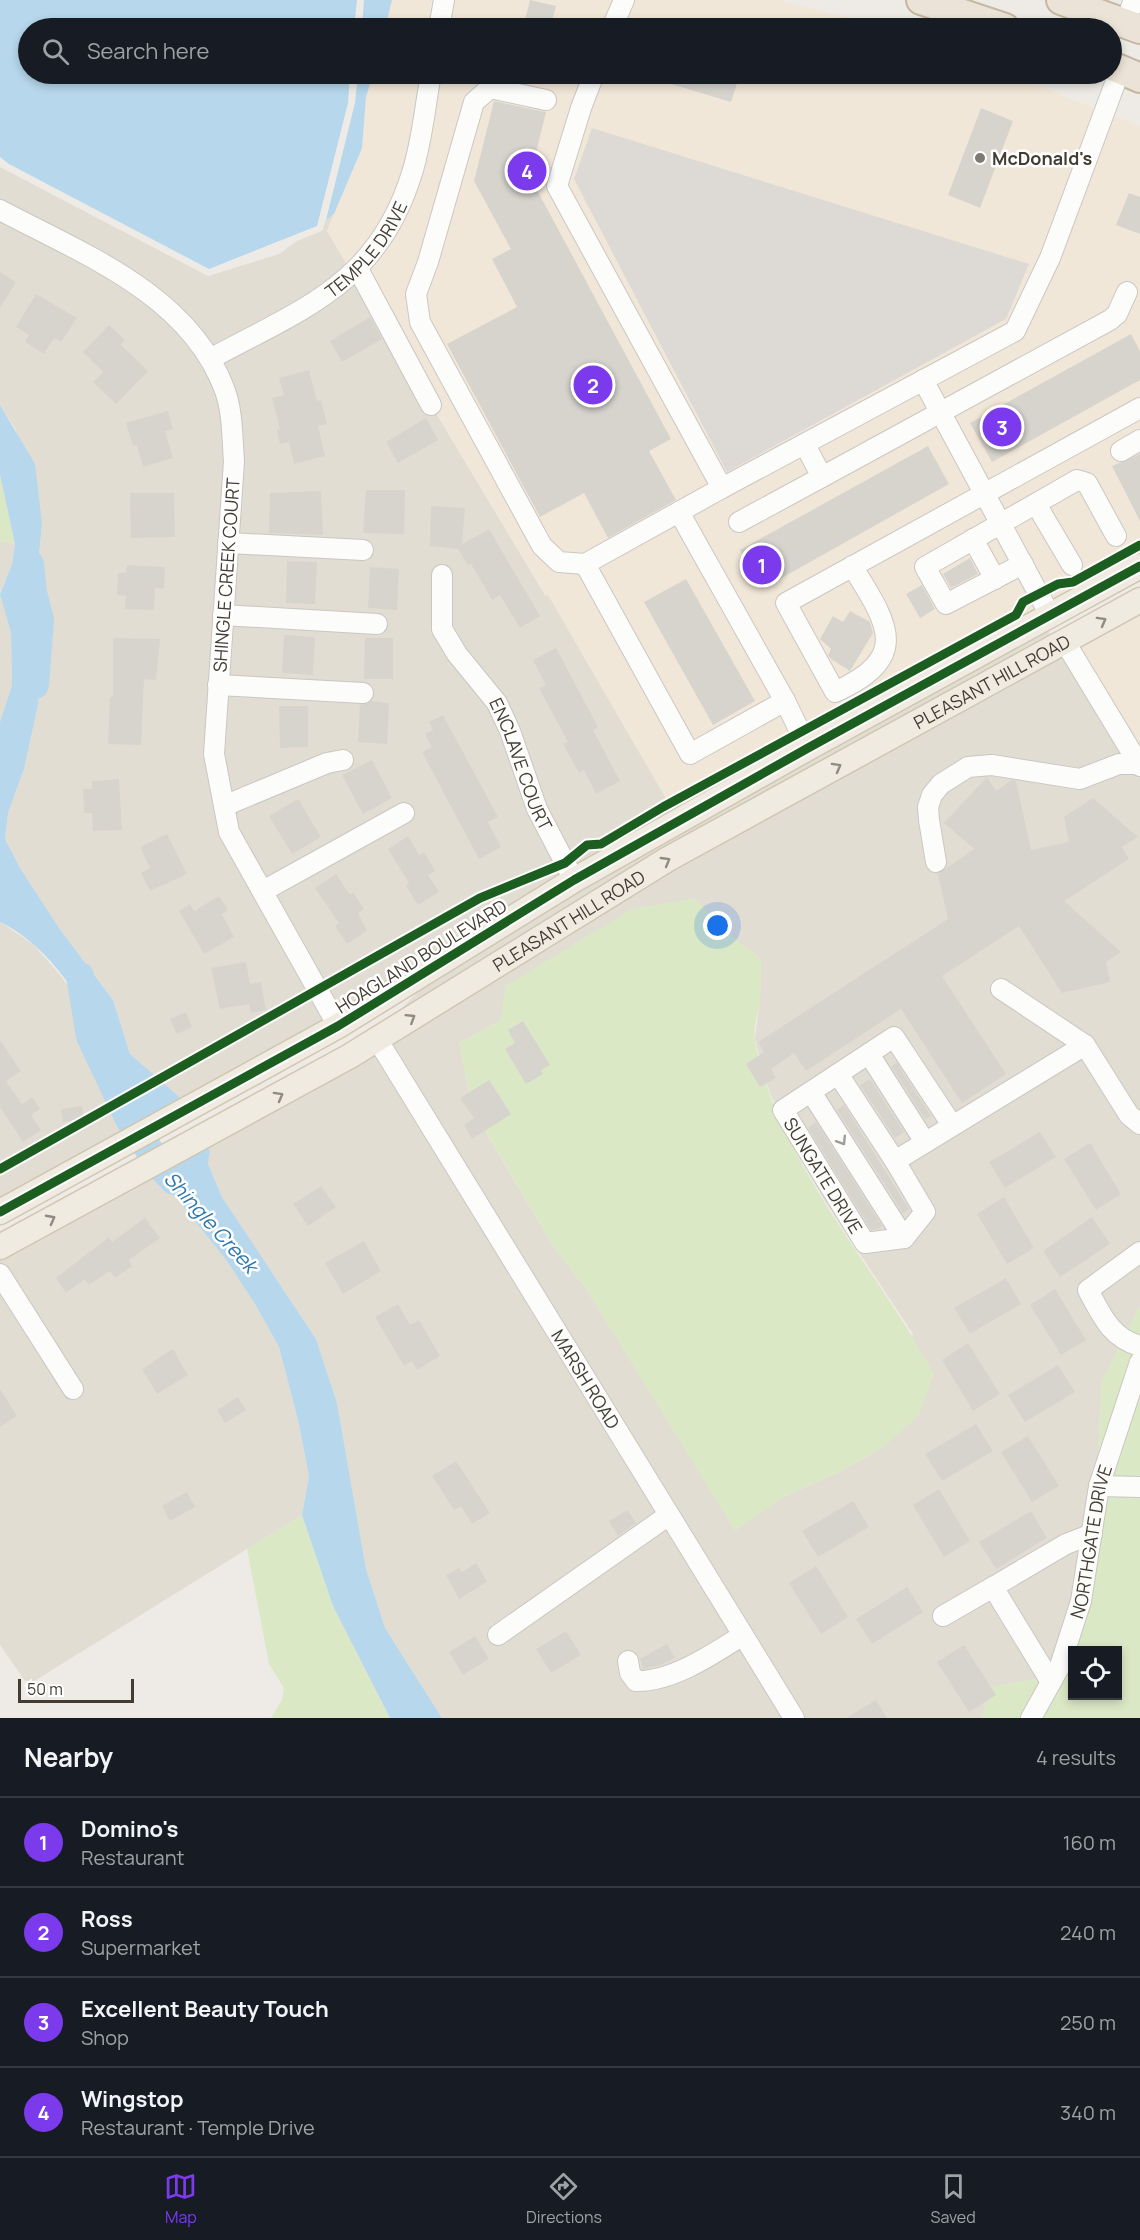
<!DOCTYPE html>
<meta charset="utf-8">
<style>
:root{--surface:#171b24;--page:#242831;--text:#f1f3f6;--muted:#9ea1a6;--line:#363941;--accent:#7c3aed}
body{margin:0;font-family:Manrope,sans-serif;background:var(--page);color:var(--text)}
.controls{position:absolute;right:18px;bottom:18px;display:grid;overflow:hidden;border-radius:0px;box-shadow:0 3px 9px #0003}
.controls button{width:54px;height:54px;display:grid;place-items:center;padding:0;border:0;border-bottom:2px solid var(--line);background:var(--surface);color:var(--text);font:30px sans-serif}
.scale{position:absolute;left:18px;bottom:15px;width:116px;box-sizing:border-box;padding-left:6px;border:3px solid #423c33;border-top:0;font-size:16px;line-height:21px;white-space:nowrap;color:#423c33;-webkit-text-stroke:4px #fff;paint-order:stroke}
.you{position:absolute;left:718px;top:926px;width:21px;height:21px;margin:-15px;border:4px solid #fff;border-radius:50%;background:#1a73e8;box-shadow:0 0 0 9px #1a73e833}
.badge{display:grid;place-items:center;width:39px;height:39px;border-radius:50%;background:var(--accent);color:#fff;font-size:20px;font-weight:700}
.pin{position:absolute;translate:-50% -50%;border:3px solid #fff;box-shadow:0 2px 6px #0006}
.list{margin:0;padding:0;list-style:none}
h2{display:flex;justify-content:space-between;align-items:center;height:78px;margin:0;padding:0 24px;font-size:26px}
h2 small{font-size:20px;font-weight:400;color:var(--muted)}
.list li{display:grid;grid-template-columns:39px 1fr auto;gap:18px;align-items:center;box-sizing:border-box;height:90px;padding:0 24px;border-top:2px solid var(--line)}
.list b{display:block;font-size:22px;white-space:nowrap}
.list p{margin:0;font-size:20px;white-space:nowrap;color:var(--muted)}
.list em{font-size:20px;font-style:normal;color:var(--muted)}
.icon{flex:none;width:33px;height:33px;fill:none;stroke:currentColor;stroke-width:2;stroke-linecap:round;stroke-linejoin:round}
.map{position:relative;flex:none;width:1140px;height:1718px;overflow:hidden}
.search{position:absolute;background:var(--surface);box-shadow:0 3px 9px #0003;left:18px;right:18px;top:18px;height:66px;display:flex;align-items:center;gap:15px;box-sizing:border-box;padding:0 21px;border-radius:33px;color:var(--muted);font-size:22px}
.sheet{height:438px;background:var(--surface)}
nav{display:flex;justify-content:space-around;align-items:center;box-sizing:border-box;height:84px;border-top:2px solid var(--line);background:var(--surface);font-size:16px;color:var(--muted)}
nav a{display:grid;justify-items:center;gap:3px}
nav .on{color:var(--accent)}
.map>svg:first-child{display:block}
.residential{fill:#e2ddd3;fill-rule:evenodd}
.commercial{fill:#f1e7d8}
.green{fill:#dbe8c6;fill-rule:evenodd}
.parking{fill:#dddad6}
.water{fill:#b6d7ec}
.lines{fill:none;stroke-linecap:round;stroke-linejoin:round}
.river{stroke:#b6d7ec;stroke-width:28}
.building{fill:#d7d4ce}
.minor-casing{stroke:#cac7c2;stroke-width:22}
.major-casing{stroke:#d0c7b3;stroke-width:27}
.highway-casing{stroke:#c5b7a1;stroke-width:32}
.path{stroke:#cccac5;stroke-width:3;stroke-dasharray:3 3;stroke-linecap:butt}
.minor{stroke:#fcfcfb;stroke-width:20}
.major{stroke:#f0ebe1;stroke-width:24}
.highway{stroke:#ebe3d7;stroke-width:28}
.cycleway-casing{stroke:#fff;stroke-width:13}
.cycleway{stroke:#1b5e20;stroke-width:9}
.oneway{stroke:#908b81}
.oneway2{stroke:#9f9c97}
.poi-dot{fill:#7e7972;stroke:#fff;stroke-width:2}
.labels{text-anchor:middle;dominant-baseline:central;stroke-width:5;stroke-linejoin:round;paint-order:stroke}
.poi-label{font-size:18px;font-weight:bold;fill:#423c33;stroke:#fff;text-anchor:start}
.street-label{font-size:18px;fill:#423c33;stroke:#fff}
.water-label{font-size:20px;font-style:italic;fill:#2e79ac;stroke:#fff}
</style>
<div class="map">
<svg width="1140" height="1718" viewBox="0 0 1140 1718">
<rect width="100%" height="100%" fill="#eeebe6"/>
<path class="residential" d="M0 167 208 276 279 254 297 241 322 231 326 220 334 214 327 231 545 595 548 594 675 814 428 962 181 1103 130 1054 113 1000 59 928 20 868 5 839 8 813 24 769 38 705 39 653 35 597 42 524 16 430 0 405Z
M0 541 15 544 12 564 0 593 11 633 12 685 0 722Z
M1047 629 1053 639 398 1012 432 978 578 887Z
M1077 644 1140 749V1306L1102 1381 1090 1605 1058 1675 991 1687 982 1718H442L385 1628 366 1569 337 1403 316 1339 222 1197 208 1164 210 1151 206 1145 625 894ZM736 940 761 959 760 998 755 1039 766 1082 788 1137 825 1201 913 1334 881 1449 835 1474 783 1497 736 1530 586 1289 551 1243 473 1110 459 1043 501 1020Z
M0 922 33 944 61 976 85 1011 115 1068 137 1128 0 1203Z
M159 1171 171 1191 227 1261 255 1304 279 1347 298 1420 309 1476 302 1515 28 1685 0 1645V1256Z"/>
<path class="commercial" d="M392 0H779L890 28H385Z
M373 74H1007L1140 126V557L675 814 548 595 546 596 327 231 362 148 366 97Z
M1140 609V749L1077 644Z"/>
<path class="green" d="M0 475 15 544 0 541Z
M694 898 736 940 761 959C761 973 761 987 760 1001 758 1013 753 1029 755 1041 778 1163 876 1267 934 1374L919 1415 881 1449 835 1474 783 1497 735 1531 586 1289 551 1243 473 1109 459 1043 501 1020 505 986 632 909Z
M1140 1306V1718H982L990 1687 1058 1675 1090 1605 1102 1381ZM1072 1650H1118V1696H1072Z
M302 1515 333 1606 390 1718H271L282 1700 284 1688 269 1664 247 1549Z"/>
<path class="parking" d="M592 128 1029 264 1006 319 727 472 574 179Z"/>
<path class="water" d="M0 0H357L354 28H28V74H350L348 103 317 226 209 269 9 164 0 157Z
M364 0H392L385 28H362Z
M358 74H373L366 97 362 148 334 214 326 220 355 103Z
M0 405 35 464 42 524 35 597 39 653 38 705 24 769 8 813 5 839 20 868 59 928 113 1000 130 1054 179 1097 181 1103 137 1128C128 1108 124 1087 115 1067 91 1014 55 948 0 922V722L12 685 11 633 0 594 12 564 15 544 0 475Z
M206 1145 210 1151 208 1164 222 1197 316 1339 337 1403 366 1569 385 1628 442 1718H390L333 1606 302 1515 309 1476 298 1420 279 1347 255 1304 227 1261 171 1191 159 1171Z"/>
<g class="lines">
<path class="river" d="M30 564 33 593 40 620 35 685
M80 976 90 1036 129 1119 159 1165 174 1181"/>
</g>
<path class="building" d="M530 0 556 6 550 28H523Z
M649 74H740L731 102 648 77Z
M494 101 546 112 530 177 671 439 649 451 676 500 608 538 584 493 540 517 447 344 517 307 492 259 511 249 474 181Z
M981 108 1013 121 980 208 948 195Z
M1129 193 1140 197V234L1116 225Z
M0 272 16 282 0 308Z
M36 294 77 318 61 342 54 338 44 354 25 342 29 335 16 327Z
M370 317 382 339 342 362 330 341Z
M109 325 125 340 121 345 148 371 116 404 93 382 103 372 83 352Z
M1131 334 1140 351V380L992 462 970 423Z
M309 370 317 401 321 400 327 424 318 426 325 456 294 464 289 442 280 444 277 430 280 429 272 398 284 395 279 378Z
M168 411 173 429 165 431 173 458 143 467 137 445 133 446 126 423Z
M426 418 438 440 398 463 386 442Z
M928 446 949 484 762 589 740 550Z
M1140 454V521L1112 466Z
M366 490H405L404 534 363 533Z
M321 491 323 535 269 533 270 493Z
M130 493H174L175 537 131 538Z
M431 506 465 508 462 544 489 529 540 616 520 628 500 595 492 600 471 564 468 565 458 549 430 546Z
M970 558 978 574 951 588 943 574Z
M287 561 317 562 315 604 286 603Z
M127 565 165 567 164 589 155 588 154 610 125 609 126 596 117 595 118 573H126Z
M370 567 399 569 397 610 368 608Z
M686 579 755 701 713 725 644 602Z
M922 585 935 609 920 618 906 594Z
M850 611 870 622 873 633 850 671 831 659 828 655 831 649 820 639 833 616 843 622Z
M284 635 315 637 313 675 282 673Z
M113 638 160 639 156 680 144 679 141 745 108 744 110 697H113Z
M365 638H393V679H364Z
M556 648 598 727 593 730 620 781 596 794 584 770 579 773 563 744 568 742 539 688 546 685 533 660Z
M371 701 389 703 387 744 358 742 360 705Z
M279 706H308V747L280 748Z
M443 715 498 817 488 822 501 847 479 859 422 752 432 747 425 734 433 730 429 722Z
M372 760 392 798 363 814 342 775Z
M987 777 996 791 1012 780 1016 781 1031 850 1069 842 1064 817 1093 798 1138 837 1122 847 1129 859 1064 901 1121 952 1106 962 1110 982 1062 993 1019 926 942 976 1006 1074 962 1103 901 1009 806 1071 794 1053 771 1069 776 1078 760 1087 746 1064 764 1052 758 1042 948 919 938 874 974 849 944 823Z
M119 779 122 830 93 831 92 813H84L83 789H92V781Z
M298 799 321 837 292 854 269 816Z
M167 834 187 874 150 891 141 873 150 868 140 847Z
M408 836 419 855 424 852 435 871 428 875 439 892 418 905 406 886 409 883 388 849Z
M336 874 350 895 353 892 364 909 358 913 367 931 347 944 335 926 339 923 315 888Z
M219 896 228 910 222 914 234 937 204 954 179 911 190 904 194 911Z
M246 962 250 984 261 982 266 1010 251 1013 249 1004 220 1009 211 968Z
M186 1012 192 1027 177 1034 170 1019Z
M523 1021 550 1065 541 1070 543 1074 526 1084 505 1049 515 1043 508 1030Z
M0 1040 21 1071 6 1081 22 1104 32 1097 40 1109 31 1115 41 1130 23 1142 0 1107Z
M897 1063 931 1116 925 1119 891 1066Z
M870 1079 904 1132 895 1138 860 1085Z
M489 1080 511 1114 472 1139 464 1125 474 1118 460 1098Z
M844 1105 909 1209 903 1213 837 1110Z
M82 1106 84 1119 63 1122 61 1109Z
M816 1122 882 1226 878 1229 871 1230 808 1128Z
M1040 1132 1056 1157 1005 1188 989 1162Z
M1090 1143 1121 1194 1096 1210 1064 1159Z
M321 1186 336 1207 308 1226 293 1204Z
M1004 1197 1034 1248 1007 1264 977 1214Z
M1092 1217 1110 1244 1060 1277 1043 1251Z
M145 1218 160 1238 129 1260 132 1266 115 1278 110 1271 89 1285 85 1279 66 1293 56 1278 109 1237 112 1242Z
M364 1241 381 1271 343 1294 325 1263Z
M1006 1278 1021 1304 970 1334 954 1308Z
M1055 1289 1086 1340 1061 1355 1030 1305Z
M398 1304 410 1325 419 1320 440 1356 417 1370 412 1361 404 1366 375 1317Z
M968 1343 1000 1394 973 1411 942 1360Z
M173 1349 188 1375 157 1394 142 1369Z
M1058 1365 1075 1392 1025 1422 1008 1395Z
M0 1389 17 1416 0 1427Z
M238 1397 246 1410 225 1423 217 1410Z
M976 1424 993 1451 942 1481 925 1454Z
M1028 1436 1059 1486 1032 1502 1001 1452Z
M456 1461 490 1513 472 1524 461 1506 454 1510 432 1476Z
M939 1489 970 1541 944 1557 913 1505Z
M187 1492 195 1507 170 1521 162 1506Z
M853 1501 869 1527 818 1557 802 1531Z
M628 1510 636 1523 618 1536 609 1521Z
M1031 1511 1047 1538 996 1569 979 1542Z
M476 1563 487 1582 459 1599 446 1575 459 1568 462 1572Z
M816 1566 848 1617 821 1634 789 1583Z
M907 1587 923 1612 872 1644 856 1619Z
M566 1631 581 1655 551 1673 536 1649Z
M475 1636 489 1659 463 1675 449 1652Z
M667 1644 675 1658 660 1665 643 1669 640 1659Z
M964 1645 996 1695 969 1712 937 1662Z
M876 1700 887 1718H846Z"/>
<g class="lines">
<g class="minor-casing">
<g id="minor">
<path d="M1125 23 1134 0"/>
<path d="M439 28 444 0"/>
<path d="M612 28 624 0"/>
<path d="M594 74 581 108 557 186 722 488 1015 331 1050 258 1120 70"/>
<path d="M546 100 490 88 474 102 428 262 416 294 420 322 542 546 559 562 585 564"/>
<path d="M0 210C83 254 188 294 224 388 233 411 232 437 234 461L214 754 229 832 338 1026"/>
<path d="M358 269 431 405"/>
<path id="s1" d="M210 359C304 308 378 284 412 173 422 142 425 106 431 74"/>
<path d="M923 380 1050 615"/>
<path d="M1121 451 1140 440"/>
<path d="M822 477 1110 320 1117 314 1127 292"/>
<path d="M722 488 585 564 690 754 785 701"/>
<path d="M1036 504 1072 565"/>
<path d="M679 512 785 701 808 748"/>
<path d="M739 522 822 477 805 445"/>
<path d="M973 539 995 579"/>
<path d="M228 543 363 550"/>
<path d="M1023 564 946 604 925 567 1077 480 1087 483 1116 536"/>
<path d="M852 566C888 624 912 657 835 692L786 603 1140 408"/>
<path id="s2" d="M442 575V629L457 654 497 703 510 731 537 809 574 880"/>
<path d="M223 615 377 624"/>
<path d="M1065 642 1140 766"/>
<path d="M218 685 363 693"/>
<path d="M224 806 327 763 343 760"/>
<path d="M936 862 929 820 928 807 932 795 941 784 968 767 992 765 1080 779 1119 764H1139"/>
<path d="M263 891 404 813"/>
<path d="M1001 989 1085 1045 1129 1115 1140 1124"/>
<path id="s3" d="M377 1039 794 1718"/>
<path d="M869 1054 925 1142"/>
<path d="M838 1074 895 1161"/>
<path d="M811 1092 904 1238"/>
<path id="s4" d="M952 1125 894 1037 783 1110 865 1243 904 1238 925 1212 895 1161 1085 1045"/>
<path d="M1140 1252 1088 1290C1102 1316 1111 1338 1140 1346"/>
<path d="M0 1274 73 1389"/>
<path d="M1099 1486 1140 1487"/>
<path d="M993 1587 1066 1544 1092 1534"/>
<path d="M943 1616 993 1587 1051 1682"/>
<path d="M498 1635 669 1515"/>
<path d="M628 1661 630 1673 636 1681C672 1682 713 1654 743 1635"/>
<path id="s5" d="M1031 1718 1060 1666 1081 1601 1099 1486 1140 1362"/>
</g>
</g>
<g class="major-casing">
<g id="major">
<path d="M0 1212 338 1026 574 880 808 748 1140 566"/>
<path id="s6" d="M0 1247 350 1056 668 859 1140 600"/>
</g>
</g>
<g class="highway-casing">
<path id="highway" d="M921 0 1005 28
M1061 0 1140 29
M1112 66 1140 78"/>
</g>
<path class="path" d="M1053 586 1067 583
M578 853 587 845 595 844"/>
<use href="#minor" class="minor"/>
<use href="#major" class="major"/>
<use href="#highway" class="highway"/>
<g class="cycleway-casing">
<path id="cycleway" d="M0 1169 480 898 565 863 587 845 601 844 663 807 1016 615 1023 602 1058 584 1073 582 1140 545
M0 1212 338 1026 574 880 808 748 1140 566"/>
</g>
<use href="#cycleway" class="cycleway"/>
</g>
<defs><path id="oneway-chevron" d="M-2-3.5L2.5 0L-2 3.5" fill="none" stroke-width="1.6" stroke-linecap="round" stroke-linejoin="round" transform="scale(1.5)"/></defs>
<g class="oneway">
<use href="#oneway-chevron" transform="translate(1102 621) rotate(-29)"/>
<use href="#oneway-chevron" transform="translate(837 767) rotate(-29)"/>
<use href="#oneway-chevron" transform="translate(666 861) rotate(-30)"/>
<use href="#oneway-chevron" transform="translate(411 1018) rotate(-32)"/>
<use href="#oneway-chevron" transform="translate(279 1096) rotate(-29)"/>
<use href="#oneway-chevron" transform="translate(51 1219) rotate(-28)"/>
</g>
<use class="oneway2" href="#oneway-chevron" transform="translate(842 1141) rotate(58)"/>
<circle class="poi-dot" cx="980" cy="158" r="6"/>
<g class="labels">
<g class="poi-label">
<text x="992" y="158">McDonald's</text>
</g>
<g class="street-label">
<text stroke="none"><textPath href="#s1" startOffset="194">TEMPLE DRIVE</textPath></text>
<text transform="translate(226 575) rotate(-86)">SHINGLE CREEK COURT</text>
<text stroke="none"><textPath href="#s6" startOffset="1142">PLEASANT HILL ROAD</textPath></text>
<text stroke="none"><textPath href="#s2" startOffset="212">ENCLAVE COURT</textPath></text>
<text stroke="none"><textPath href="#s6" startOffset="656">PLEASANT HILL ROAD</textPath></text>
<text transform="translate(421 956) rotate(-32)">HOAGLAND BOULEVARD</text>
<text stroke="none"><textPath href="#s4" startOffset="315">SUNGATE DRIVE</textPath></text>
<text stroke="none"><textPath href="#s3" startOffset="399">MARSH ROAD</textPath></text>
<text stroke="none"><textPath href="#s5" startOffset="188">NORTHGATE DRIVE</textPath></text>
</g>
<g class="water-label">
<text transform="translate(211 1222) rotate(48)">Shingle Creek</text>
</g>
</g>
</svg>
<div class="controls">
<button><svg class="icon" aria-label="locate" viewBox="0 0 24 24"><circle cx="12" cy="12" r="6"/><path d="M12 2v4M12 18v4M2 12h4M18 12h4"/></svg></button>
</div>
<div class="scale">50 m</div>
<div class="you"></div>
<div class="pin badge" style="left:762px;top:565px">1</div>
<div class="pin badge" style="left:593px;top:385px">2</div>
<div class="pin badge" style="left:1002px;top:427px">3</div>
<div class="pin badge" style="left:527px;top:171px">4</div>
<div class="search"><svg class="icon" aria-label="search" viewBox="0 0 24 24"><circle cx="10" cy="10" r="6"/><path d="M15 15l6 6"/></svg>Search here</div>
</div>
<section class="sheet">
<h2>Nearby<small>4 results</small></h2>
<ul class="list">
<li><span class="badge">1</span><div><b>Domino's</b><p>Restaurant</p></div><em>160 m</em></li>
<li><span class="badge">2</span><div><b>Ross</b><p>Supermarket</p></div><em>240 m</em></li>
<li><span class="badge">3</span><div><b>Excellent Beauty Touch</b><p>Shop</p></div><em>250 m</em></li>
<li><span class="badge">4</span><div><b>Wingstop</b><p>Restaurant · Temple Drive</p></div><em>340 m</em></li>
</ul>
</section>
<nav>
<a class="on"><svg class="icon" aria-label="map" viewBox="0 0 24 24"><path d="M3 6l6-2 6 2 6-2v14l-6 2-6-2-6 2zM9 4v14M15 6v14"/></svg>Map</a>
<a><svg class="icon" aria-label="directions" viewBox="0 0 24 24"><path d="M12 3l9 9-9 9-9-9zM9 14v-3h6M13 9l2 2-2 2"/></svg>Directions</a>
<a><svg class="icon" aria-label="saved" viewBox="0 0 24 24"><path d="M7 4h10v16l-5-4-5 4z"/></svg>Saved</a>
</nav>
